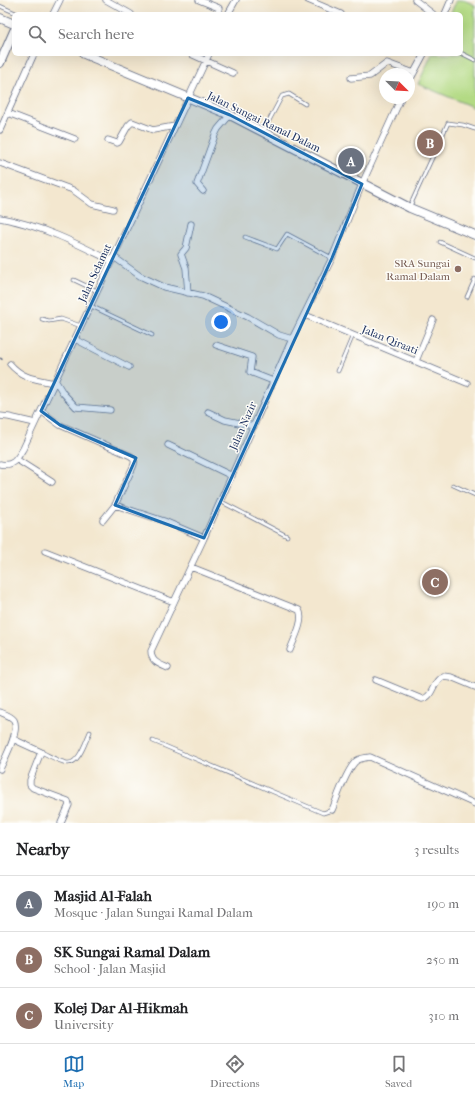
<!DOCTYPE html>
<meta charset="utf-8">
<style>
:root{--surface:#fff;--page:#f2f2f2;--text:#202124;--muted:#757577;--line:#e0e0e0;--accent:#1f6fb2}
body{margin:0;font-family:"IM FELL French Canon",serif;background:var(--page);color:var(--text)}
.compass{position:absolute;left:379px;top:68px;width:36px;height:36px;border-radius:50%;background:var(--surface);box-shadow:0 4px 16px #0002;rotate:114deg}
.you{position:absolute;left:221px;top:322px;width:14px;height:14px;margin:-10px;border:3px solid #fff;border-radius:50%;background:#1a73e8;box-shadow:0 0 0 6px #1a73e833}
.badge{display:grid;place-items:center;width:26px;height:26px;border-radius:50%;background:var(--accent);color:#fff;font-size:13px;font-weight:700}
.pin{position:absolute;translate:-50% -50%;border:2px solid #fff;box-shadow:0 1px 4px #0006}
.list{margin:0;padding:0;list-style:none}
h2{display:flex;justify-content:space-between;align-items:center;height:52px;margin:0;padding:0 16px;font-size:17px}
h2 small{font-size:13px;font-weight:400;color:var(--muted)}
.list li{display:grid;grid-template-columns:26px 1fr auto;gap:12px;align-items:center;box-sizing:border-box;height:56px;padding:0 16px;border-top:1px solid var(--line)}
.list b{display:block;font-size:15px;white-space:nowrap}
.list p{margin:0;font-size:13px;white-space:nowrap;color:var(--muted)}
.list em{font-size:13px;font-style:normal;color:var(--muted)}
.icon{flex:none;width:22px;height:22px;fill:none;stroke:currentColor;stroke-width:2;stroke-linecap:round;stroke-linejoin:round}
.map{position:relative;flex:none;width:475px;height:823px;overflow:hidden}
.search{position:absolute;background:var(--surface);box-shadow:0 4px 16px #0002;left:12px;right:12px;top:12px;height:44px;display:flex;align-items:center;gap:10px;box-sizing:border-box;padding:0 14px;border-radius:6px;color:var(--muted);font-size:15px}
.sheet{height:220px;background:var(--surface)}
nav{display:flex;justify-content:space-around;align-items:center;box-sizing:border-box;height:56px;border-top:1px solid var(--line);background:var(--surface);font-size:11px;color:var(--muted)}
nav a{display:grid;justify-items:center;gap:2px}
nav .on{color:var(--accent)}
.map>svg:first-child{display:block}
.green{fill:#b3da84;stroke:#678471}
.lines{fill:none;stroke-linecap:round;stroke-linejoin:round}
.lane-casing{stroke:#676f86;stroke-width:4.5}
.street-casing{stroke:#676f86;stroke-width:7}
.secondary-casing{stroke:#676f86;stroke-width:10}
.path{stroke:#676f86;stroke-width:1.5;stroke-dasharray:3 3;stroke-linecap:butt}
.lane{stroke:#fff;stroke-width:3}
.street{stroke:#fff;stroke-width:5.5}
.secondary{stroke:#fff;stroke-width:8}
.marked{fill:#1f6fb2;fill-opacity:0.2;stroke:#1f6fb2;stroke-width:3;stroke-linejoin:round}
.education-dot{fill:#8d6e63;stroke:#fdfcf7;stroke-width:1.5}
.labels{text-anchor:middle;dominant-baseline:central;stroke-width:3;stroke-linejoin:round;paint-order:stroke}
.street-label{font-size:11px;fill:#1b2f5e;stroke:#fdfcf7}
.education-label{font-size:11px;fill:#785e54;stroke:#fdfcf7;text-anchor:end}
</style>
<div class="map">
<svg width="475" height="823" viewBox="0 0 475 823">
<rect width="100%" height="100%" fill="#fdfcf7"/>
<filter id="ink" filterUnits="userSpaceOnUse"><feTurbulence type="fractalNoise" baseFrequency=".025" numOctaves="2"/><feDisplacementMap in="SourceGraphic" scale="8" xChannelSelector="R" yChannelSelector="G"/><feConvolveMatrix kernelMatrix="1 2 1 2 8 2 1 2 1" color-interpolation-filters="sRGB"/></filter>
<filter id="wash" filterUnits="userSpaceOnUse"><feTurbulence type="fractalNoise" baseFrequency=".012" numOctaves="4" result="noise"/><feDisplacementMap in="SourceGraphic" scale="16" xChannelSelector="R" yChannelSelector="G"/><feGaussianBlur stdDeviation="0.9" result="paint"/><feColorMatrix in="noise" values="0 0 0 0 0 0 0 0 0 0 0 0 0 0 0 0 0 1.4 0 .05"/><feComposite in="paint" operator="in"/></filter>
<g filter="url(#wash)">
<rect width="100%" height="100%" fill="#f3e7cf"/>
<path class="green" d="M457 0H464L475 5V108L418 84 432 54H461V14H450Z"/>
</g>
<g filter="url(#ink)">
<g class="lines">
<g class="lane-casing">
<path id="lane" d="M0 6 18 14
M461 53 475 60
M263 132 282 96 289 94 305 104
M410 206 448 123 463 125 475 129
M245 237 277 249 287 234 332 258
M440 242 475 258
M74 280 97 291
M467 297 475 279
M91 306 152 335
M42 319 49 321 61 319 81 326
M338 371 353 335
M453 485 475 495
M220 501 287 536
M153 741 323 813 332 810
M41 752C48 755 60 762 67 763 79 765 86 740 90 732"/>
</g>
<g class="street-casing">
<path id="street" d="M106 0 131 14
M199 0 219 8 218 14
M308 0 341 14
M415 0 433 14
M53 14 60 0
M228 14 236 0
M445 14 451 0
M191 54 233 73
M351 78 370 76 387 63 414 73
M409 82 424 54
M8 113 75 139
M0 130 34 54
M108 140 117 143 119 142 128 126 132 122 153 130 175 126
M0 163 73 190 92 204 113 209
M203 191 197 184 215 135 218 129 230 115
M0 218C40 225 76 243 112 261
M114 257 140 276 164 287 203 296 248 317 279 335 292 339
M188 293 186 268 181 254 186 248 191 224
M305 315 467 383
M75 339 129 367
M216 345 252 357 250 372 273 381
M416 361 433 320
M10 364C23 379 36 379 54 383
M55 380 63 393 76 407 110 410
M41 411 60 425 131 456C135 460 135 462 133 467L115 505
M208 412 225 420 254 426
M0 416 9 417 35 423
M168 445 232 476
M16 459 52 482
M0 464C13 467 17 459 23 449L209 54
M103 520 115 505 164 521 204 538
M45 551 174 602
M191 567 299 610C305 620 294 639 290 650
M168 668C159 664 151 662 151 651L204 538 292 339 332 258 362 184 401 98
M376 680 422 699C434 697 432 681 443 676L451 677 475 687
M0 712C5 714 11 716 14 720 20 731 5 758 0 769
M13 739 41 752 30 780V785L33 788 68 801 69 805 61 823
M332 810C338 796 345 773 355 762 359 758 365 758 370 757L475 804"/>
</g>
<g class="secondary-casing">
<path id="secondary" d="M0 18 14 24
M84 54 230 115 410 208 475 235
M0 63 14 31"/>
</g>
<path class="path" d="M0 358 5 361"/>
<use href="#lane" class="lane"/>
<use href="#street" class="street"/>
<use href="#secondary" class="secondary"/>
</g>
</g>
<path class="marked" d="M188 98 230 115 362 184 332 258 204 538 115 505 136 458 60 425 41 411Z"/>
<circle class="education-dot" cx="458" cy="269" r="4"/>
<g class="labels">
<g class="street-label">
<text transform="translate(264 122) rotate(26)">Jalan Sungai Ramal Dalam</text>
<text transform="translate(95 273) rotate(-65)">Jalan Selamat</text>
<text transform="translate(390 340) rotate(22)">Jalan Qiraati</text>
<text transform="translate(243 426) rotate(-66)">Jalan Nazir</text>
</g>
<g class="education-label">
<text x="450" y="263">SRA Sungai<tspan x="450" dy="13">Ramal Dalam</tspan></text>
</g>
</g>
</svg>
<svg class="compass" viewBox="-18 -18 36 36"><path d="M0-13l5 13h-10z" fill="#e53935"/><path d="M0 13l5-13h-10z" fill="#757577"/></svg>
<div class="you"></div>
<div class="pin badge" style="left:351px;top:161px;background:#6b7280">A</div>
<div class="pin badge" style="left:430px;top:143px;background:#8d6e63">B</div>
<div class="pin badge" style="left:435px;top:582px;background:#8d6e63">C</div>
<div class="search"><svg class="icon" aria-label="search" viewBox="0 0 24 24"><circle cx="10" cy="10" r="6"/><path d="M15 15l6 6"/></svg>Search here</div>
</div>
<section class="sheet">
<h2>Nearby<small>3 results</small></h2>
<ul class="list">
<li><span class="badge" style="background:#6b7280">A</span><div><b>Masjid Al-Falah</b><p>Mosque · Jalan Sungai Ramal Dalam</p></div><em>190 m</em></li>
<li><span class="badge" style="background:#8d6e63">B</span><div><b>SK Sungai Ramal Dalam</b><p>School · Jalan Masjid</p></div><em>250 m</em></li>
<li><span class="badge" style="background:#8d6e63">C</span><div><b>Kolej Dar Al-Hikmah</b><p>University</p></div><em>310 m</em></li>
</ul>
</section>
<nav>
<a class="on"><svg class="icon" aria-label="map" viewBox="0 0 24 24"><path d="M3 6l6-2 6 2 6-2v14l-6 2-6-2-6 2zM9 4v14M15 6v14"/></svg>Map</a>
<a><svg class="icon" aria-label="directions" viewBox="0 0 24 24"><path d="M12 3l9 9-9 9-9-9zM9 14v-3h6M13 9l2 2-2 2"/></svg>Directions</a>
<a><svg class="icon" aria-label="saved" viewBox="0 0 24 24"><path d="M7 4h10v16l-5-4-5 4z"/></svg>Saved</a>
</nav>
